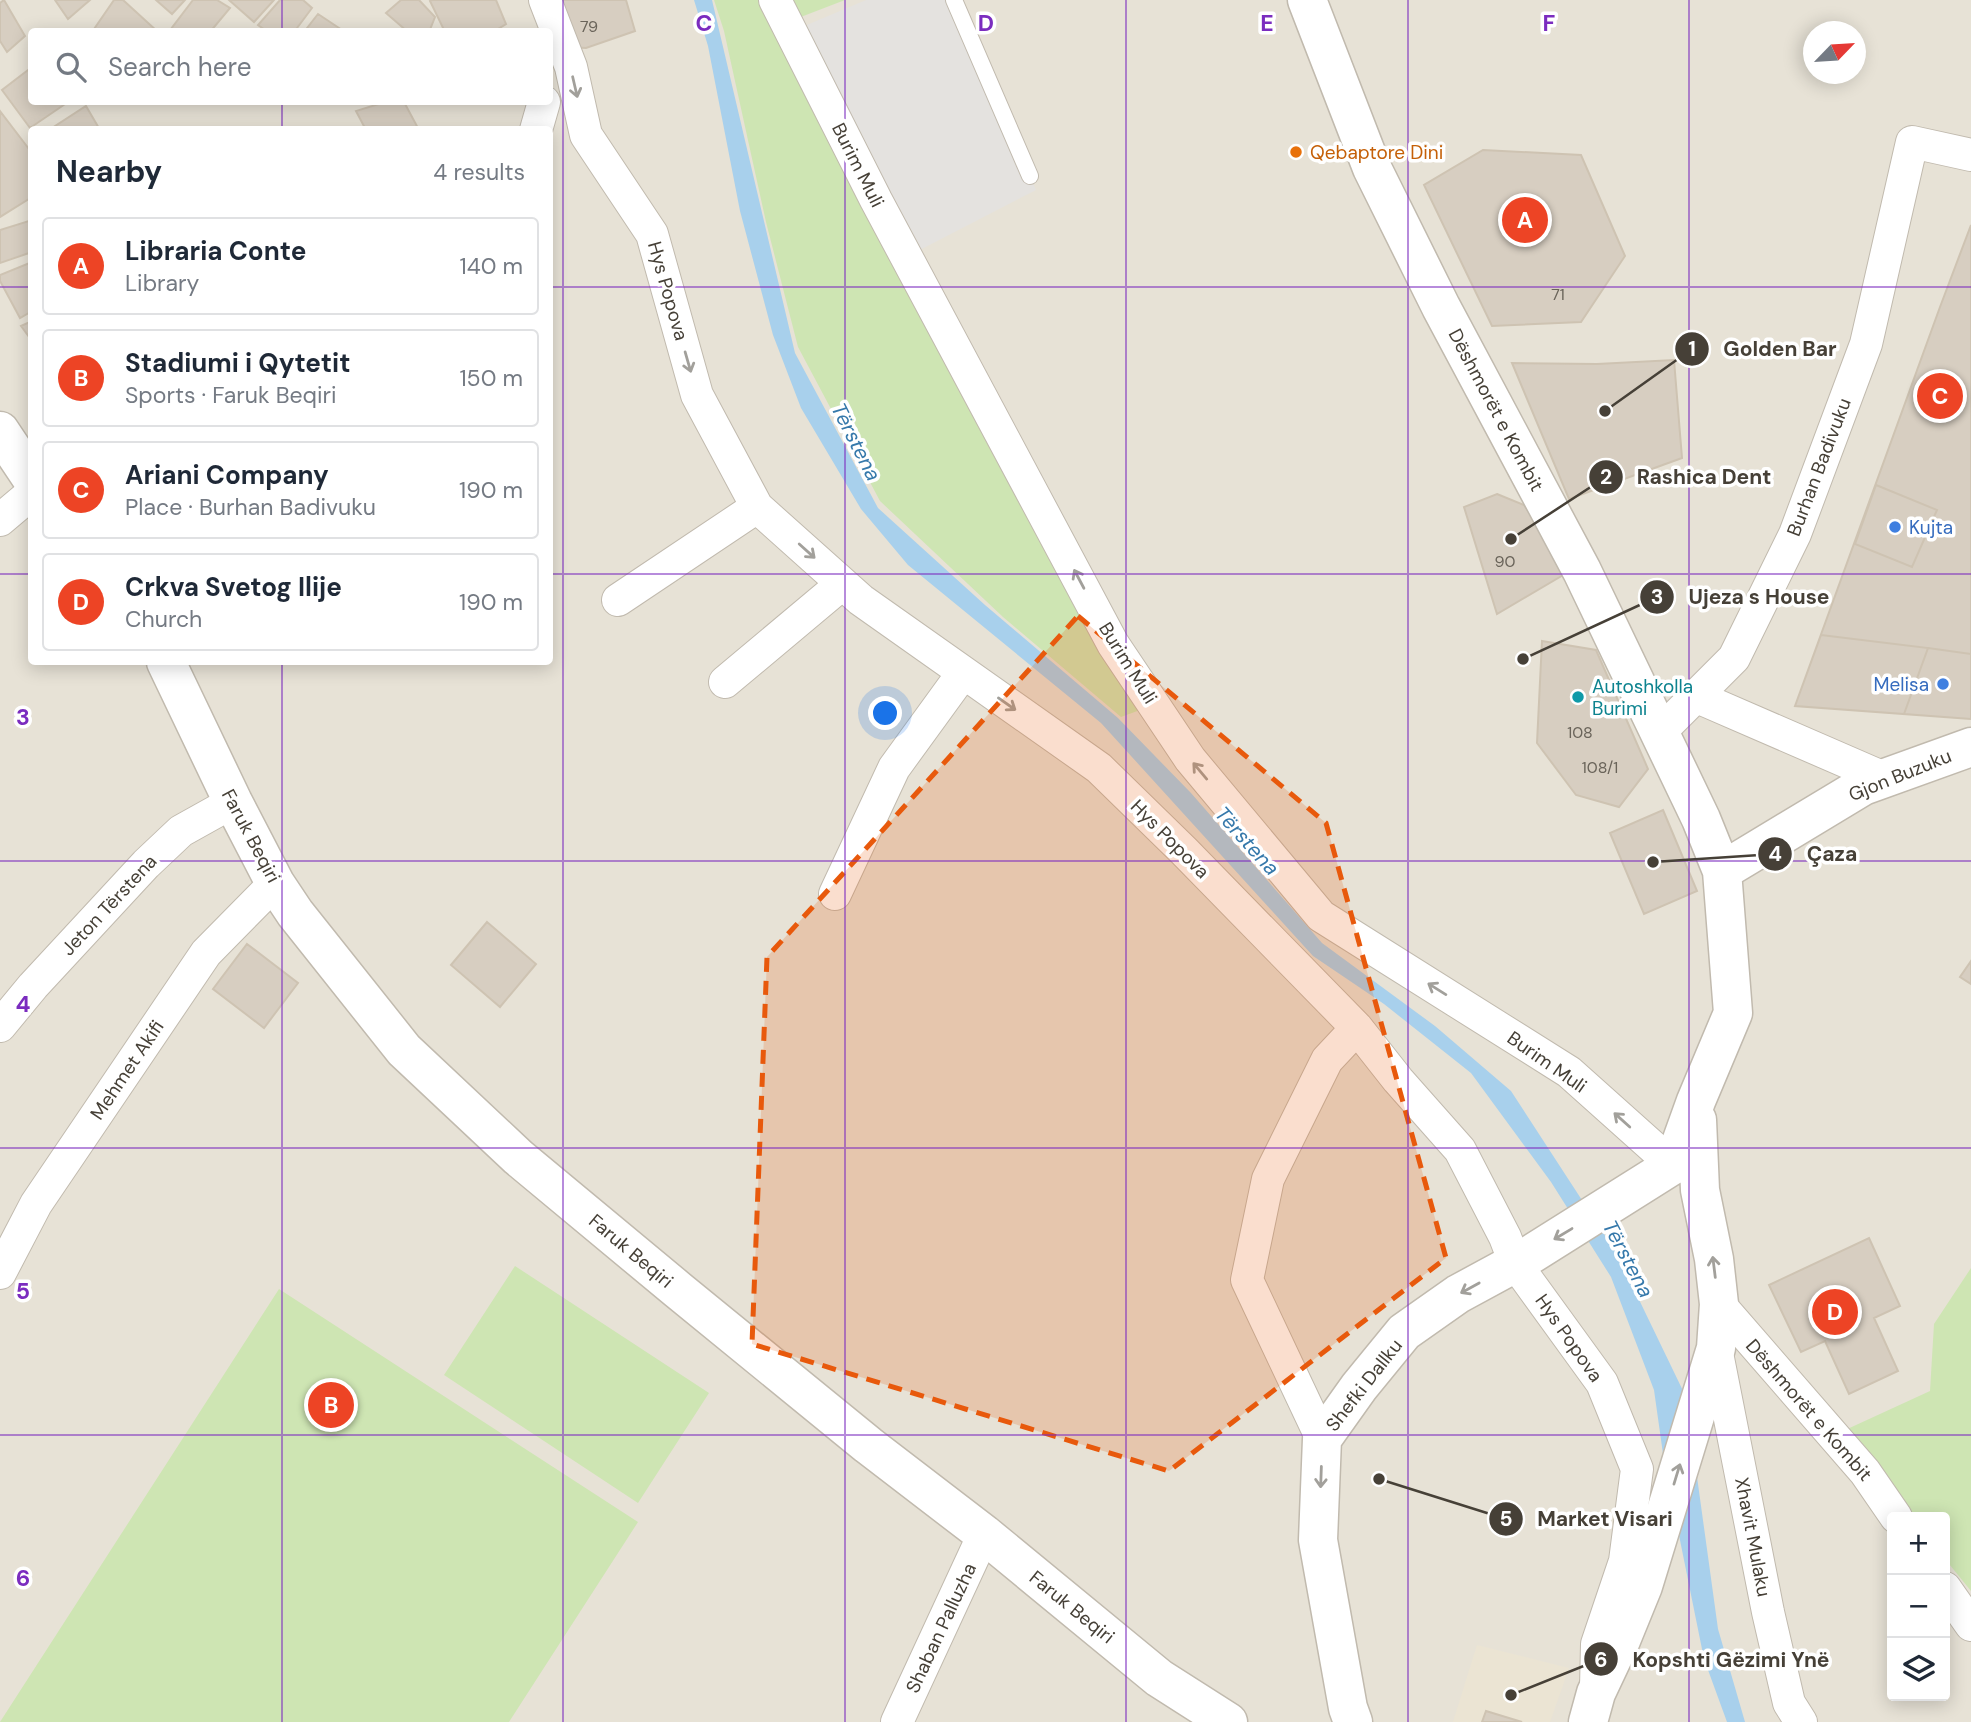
<!DOCTYPE html>
<meta charset="utf-8">
<style>
:root{--surface:#fff;--page:#f6f6f7;--text:#1f2937;--muted:#747a83;--line:#e0e1e3;--accent:#ed4425}
body{margin:0;font-family:"DM Sans",sans-serif;background:var(--page);color:var(--text)}
.controls{position:absolute;right:21px;bottom:21px;display:grid;overflow:hidden;border-radius:7px;box-shadow:0 4px 18px #0003}
.controls button{width:63px;height:63px;display:grid;place-items:center;padding:0;border:0;border-bottom:2px solid var(--line);background:var(--surface);color:var(--text);font:35px sans-serif}
.compass{position:absolute;left:1803px;top:21px;width:63px;height:63px;border-radius:50%;background:var(--surface);box-shadow:0 4px 18px #0003;rotate:65deg}
.you{position:absolute;left:886px;top:714px;width:24px;height:24px;margin:-18px;border:5px solid #fff;border-radius:50%;background:#1a73e8;box-shadow:0 0 0 10px #1a73e833}
.badge{display:grid;place-items:center;width:46px;height:46px;border-radius:50%;background:var(--accent);color:#fff;font-size:23px;font-weight:700}
.pin{position:absolute;translate:-50% -50%;border:4px solid #fff;box-shadow:0 2px 7px #0006}
.list{margin:0;padding:0;list-style:none}
h2{display:flex;justify-content:space-between;align-items:center;height:91px;margin:0;padding:0 28px;font-size:30px}
h2 small{font-size:23px;font-weight:400;color:var(--muted)}
.list li{display:grid;grid-template-columns:46px 1fr auto;gap:21px;align-items:center;box-sizing:border-box;height:98px;margin:0 14px 14px;padding:0 14px;border:2px solid var(--line);border-radius:7px}
.list b{display:block;font-size:26px;white-space:nowrap}
.list p{margin:0;font-size:23px;white-space:nowrap;color:var(--muted)}
.list em{font-size:23px;font-style:normal;color:var(--muted)}
.icon{flex:none;width:38px;height:38px;fill:none;stroke:currentColor;stroke-width:2;stroke-linecap:round;stroke-linejoin:round}
.map{position:relative;flex:none;width:1971px;height:1722px;overflow:hidden}
.search{position:absolute;background:var(--surface);box-shadow:0 4px 18px #0003;left:28px;top:28px;width:525px;height:77px;display:flex;align-items:center;gap:18px;box-sizing:border-box;padding:0 24px;border-radius:7px;color:var(--muted);font-size:26px}
.panel{position:absolute;background:var(--surface);box-shadow:0 4px 18px #0003;left:28px;top:126px;width:525px;height:539px;border-radius:7px}
.map>svg:first-child{display:block}
.residential{fill:#e7e2d6;fill-rule:evenodd}
.education{fill:#ebe4d3}
.green{fill:#cee5b3}
.parking{fill:#e4e2df}
.water{fill:#a8d0ec}
.building{fill:#d7cec1;stroke:#cec3b2;stroke-width:2}
.lines{fill:none;stroke-linecap:round;stroke-linejoin:round}
.service-casing{stroke:#c1baae;stroke-width:18}
.minor-casing{stroke:#c1baae;stroke-width:34}
.tertiary-casing{stroke:#c1baae;stroke-width:41}
.service{stroke:#fff;stroke-width:16}
.minor{stroke:#fff;stroke-width:32}
.tertiary{stroke:#fff;stroke-width:38}
.oneway{stroke:#a2a09b}
.marked{fill:#e8590c;fill-opacity:0.2;stroke:#e8590c;stroke-width:5;stroke-dasharray:14 9;stroke-linejoin:round}
.grid{fill:none;stroke:#7b2cbf;stroke-width:2;stroke-opacity:0.55}
.food-dot{fill:#e8710a;stroke:#fff;stroke-width:2.5}
.shop-dot{fill:#3f7fe0;stroke:#fff;stroke-width:2.5}
.culture-dot{fill:#0f9aa8;stroke:#fff;stroke-width:2.5}
.labels{text-anchor:middle;dominant-baseline:central;stroke-width:7;stroke-linejoin:round;paint-order:stroke}
.number-label{font-size:16px;fill:#6a645a}
.food-label{font-size:19px;fill:#c56008;stroke:#fff;text-anchor:start}
.street-label{font-size:19px;fill:#464037;stroke:#fff}
.shop-label{font-size:19px;fill:#366cbe;stroke:#fff;text-anchor:start}
.culture-label{font-size:19px;fill:#0d838f;stroke:#fff;text-anchor:start}
.water-label{font-size:21px;font-style:italic;fill:#3679ab;stroke:#fff}
.grid-label{font-size:23px;text-anchor:middle;font-weight:bold;fill:#7b2cbf;stroke:#fff;stroke-width:7;stroke-linejoin:round;paint-order:stroke}
.leader{fill:none;stroke:#464037;stroke-width:2.5}
.callout-dot{fill:#464037;stroke:#fff;stroke-width:2.5}
.mark-label{font-size:21px;text-anchor:middle;font-weight:bold;fill:#fff}
.callout-label{font-size:21px;text-anchor:middle;font-weight:bold;fill:#464037;stroke:#fff;stroke-width:7;stroke-linejoin:round;paint-order:stroke}
</style>
<div class="map">
<svg width="1971" height="1722" viewBox="0 0 1971 1722">
<rect width="100%" height="100%" fill="#f3f0e8"/>
<path class="residential" d="M0 0H1971V1722H0ZM32 32H550V102H32ZM1814 32H1856V74H1814ZM32 130H550V662H32ZM1892 1517H1945V1696H1892Z"/>
<path class="education" d="M1477 1645 1569 1668 1550 1722H1453Z"/>
<path class="green" d="M714 0H766L1151 706 1121 717 1003 617 880 501 798 347 766 222 724 31Z
M784 0H845L793 20Z
M515 1266 709 1393 638 1503 444 1375Z
M1971 1268V1591L1945 1559V1517H1912L1843 1431 1930 1391 1934 1324Z
M279 1289 638 1522 509 1722H0Z"/>
<path class="parking" d="M866 0H951L1036 190 914 253 802 27Z"/>
<path class="water" d="M694 0H712L795 353 878 508 985 605 1118 718 1191 793 1322 943 1435 1026 1511 1091 1617 1254 1686 1397 1718 1629 1745 1722H1727L1704 1659 1664 1461 1654 1390 1611 1277 1551 1182 1471 1073 1384 1004 1313 956 1101 723 908 565 861 509 801 408 773 335 740 211 708 46Z"/>
<path class="building" d="M4 0 25 36 7 52 0 41V3Z
M55 0H90L68 19Z
M114 0H123L158 32H92Z
M156 0H185L172 14Z
M193 0H217L230 8 210 32H174L171 29Z
M229 0H274L254 22Z
M280 0H303L312 8 294 32H268L258 25Z
M401 0H419L435 17 429 32H408L386 13Z
M432 0H496L506 24 493 32H445L430 1Z
M553 0H626L635 31 586 48 569 47Z
M318 14 345 32H304Z
M32 67V102H68L30 128 2 90Z
M385 102H404L419 130H366L356 111Z
M86 106 100 130H49Z
M0 111 32 153V197L0 217Z
M1483 150 1581 155 1625 256 1581 322 1492 326 1424 185Z
M32 220V252L0 263V230Z
M1971 225V719L1795 706 1940 307Z
M32 262V311L20 318 0 281V275Z
M32 321V341L21 326Z
M1674 360 1682 458 1569 499 1512 363 1597 364Z
M1876 485 1937 510 1912 567 1855 544Z
M1497 494 1524 505 1570 571 1497 614 1464 507Z
M1821 635 1928 648 1904 714 1795 706Z
M1542 641 1596 650 1648 769 1619 807 1576 795 1537 743Z
M1928 648 1971 654V719L1904 714Z
M1663 810 1697 891 1644 914 1610 833Z
M487 922 536 964 500 1007 451 965Z
M247 944 298 983 264 1028 213 989Z
M1971 961V984L1960 977Z
M1869 1238 1900 1306 1874 1318 1898 1371 1849 1394 1825 1341 1801 1352 1769 1285Z
M1486 1711 1522 1722H1482Z"/>
<g class="lines">
<g class="service-casing">
<path id="service" d="M954 0 1030 176"/>
</g>
<g class="minor-casing">
<path id="minor" d="M545 0 571 67 586 135 652 234 697 395 757 507 861 600 1099 768 1184 851 1357 1028 1398 1080 1460 1150 1505 1237 1515 1263 1602 1383 1637 1469 1625 1561 1597 1644 1596 1687
M775 0 876 200 1113 644 1190 759 1321 916 1569 1072 1673 1165
M536 130 544 102
M0 520 32 493
M618 600 757 507
M725 682 842 584
M1695 696 1884 778
M1659 733 1734 658 1795 534 1866 344 1912 142 1971 155
M835 894 894 768 963 673
M0 1026 33 986 146 864 181 831 233 802
M0 1273 36 1204 206 953 275 883
M1719 1304 1865 1472 1896 1517
M1716 1348 1768 1612 1789 1703 1801 1722
M1322 1439 1247 1280 1268 1179 1327 1060 1357 1028
M1945 1588 1971 1625
M897 1722 984 1534"/>
</g>
<g class="tertiary-casing">
<path id="tertiary" d="M1307 0 1372 168 1441 307 1582 571 1701 819 1722 871 1733 1013 1696 1101 1673 1165 1530 1255 1458 1294 1404 1332 1359 1387 1322 1439 1318 1540 1348 1708 1353 1722
M0 431 32 479
M166 662 233 802 275 883 295 913 404 1050 518 1157 678 1290 868 1445 984 1534 1159 1678 1228 1722
M1722 871 1863 786 1971 747
M1588 1722 1596 1693 1621 1640 1643 1586 1716 1348 1719 1304 1714 1259 1700 1190 1697 1120"/>
</g>
<use href="#service" class="service"/>
<use href="#minor" class="minor"/>
<use href="#tertiary" class="tertiary"/>
</g>
<defs><path id="oneway-shaft" d="M-6 0H5M1.5-3L5.5 0L1.5 3" fill="none" stroke-width="1.6" stroke-linecap="round" stroke-linejoin="round" transform="scale(1.75)"/></defs>
<g class="oneway">
<use href="#oneway-shaft" transform="translate(575 87) rotate(77)"/>
<use href="#oneway-shaft" transform="translate(688 362) rotate(74)"/>
<use href="#oneway-shaft" transform="translate(807 551) rotate(42)"/>
<use href="#oneway-shaft" transform="translate(1079 579) rotate(-118)"/>
<use href="#oneway-shaft" transform="translate(1007 704) rotate(35)"/>
<use href="#oneway-shaft" transform="translate(1200 771) rotate(-130)"/>
<use href="#oneway-shaft" transform="translate(1437 989) rotate(-148)"/>
<use href="#oneway-shaft" transform="translate(1622 1120) rotate(-138)"/>
<use href="#oneway-shaft" transform="translate(1563 1234) rotate(149)"/>
<use href="#oneway-shaft" transform="translate(1714 1267) rotate(-97)"/>
<use href="#oneway-shaft" transform="translate(1470 1288) rotate(151)"/>
<use href="#oneway-shaft" transform="translate(1677 1474) rotate(-73)"/>
<use href="#oneway-shaft" transform="translate(1321 1477) rotate(92)"/>
</g>
<path class="marked" d="M1078 616 1326 823 1446 1258 1169 1471 752 1344 767 957Z"/>
<path class="grid" d="M282 0V32M563 0V1722M845 0V1722M1126 0V1722M1408 0V1722M1689 0V1722M282 102V130M0 287H32M550 287H1971M0 574H32M550 574H1971M282 662V1722M0 861H1971M0 1148H1971M0 1435H1971"/>
<circle class="food-dot" cx="1296" cy="152" r="7"/>
<g class="shop-dot">
<circle cx="1895" cy="527" r="7"/>
<circle cx="1943" cy="684" r="7"/>
</g>
<circle class="culture-dot" cx="1578" cy="697" r="7"/>
<g class="labels">
<g class="number-label">
<text x="589" y="26">79</text>
<text x="1558" y="294">71</text>
<text x="1505" y="561">90</text>
<text x="1580" y="732">108</text>
<text x="1600" y="767">108/1</text>
</g>
<g class="food-label">
<text x="1310" y="152">Qebaptore Dini</text>
</g>
<g class="street-label">
<text transform="translate(858 165) rotate(63)">Burim Muli</text>
<text transform="translate(668 291) rotate(74)">Hys Popova</text>
<text transform="translate(1496 410) rotate(62)">Dëshmorët e Kombit</text>
<text transform="translate(1819 467) rotate(-69)">Burhan Badivuku</text>
<text transform="translate(1128 663) rotate(58)">Burim Muli</text>
<text transform="translate(1900 775) rotate(-22)">Gjon Buzuku</text>
<text transform="translate(251 836) rotate(62)">Faruk Beqiri</text>
<text transform="translate(1170 839) rotate(45)">Hys Popova</text>
<text transform="translate(109 905) rotate(-47)">Jeton Tërstena</text>
<text transform="translate(1547 1062) rotate(35)">Burim Muli</text>
<text transform="translate(127 1070) rotate(-56)">Mehmet Akifi</text>
<text transform="translate(631 1251) rotate(40)">Faruk Beqiri</text>
<text transform="translate(1569 1338) rotate(55)">Hys Popova</text>
<text transform="translate(1364 1385) rotate(-52)">Shefki Dallku</text>
<text transform="translate(1809 1410) rotate(49)">Dëshmorët e Kombit</text>
<text transform="translate(1753 1537) rotate(79)">Xhavit Mulaku</text>
<text transform="translate(1072 1607) rotate(39)">Faruk Beqiri</text>
<text transform="translate(941 1628) rotate(-65)">Shaban Palluzha</text>
</g>
<g class="shop-label">
<text x="1909" y="527">Kujta</text>
<text x="1929" y="684" text-anchor="end">Melisa</text>
</g>
<g class="culture-label">
<text x="1592" y="686">Autoshkolla<tspan x="1592" dy="22">Burimi</tspan></text>
</g>
<g class="water-label">
<text transform="translate(856 442) rotate(63)">Tërstena</text>
<text transform="translate(1247 841) rotate(48)">Tërstena</text>
<text transform="translate(1628 1259) rotate(62)">Tërstena</text>
</g>
</g>
<g class="grid-label">
<text x="704" y="31">C</text>
<text x="986" y="31">D</text>
<text x="1267" y="31">E</text>
<text x="1549" y="31">F</text>
<text x="23" y="725">3</text>
<text x="23" y="1012">4</text>
<text x="23" y="1299">5</text>
<text x="23" y="1586">6</text>
</g>
<path class="leader" d="M1605 411L1692 349M1511 539L1606 477M1523 659L1657 597M1653 862L1775 854M1379 1479L1506 1519M1511 1695L1601 1659"/>
<g class="callout-dot">
<circle cx="1605" cy="411" r="7"/>
<circle cx="1511" cy="539" r="7"/>
<circle cx="1523" cy="659" r="7"/>
<circle cx="1653" cy="862" r="7"/>
<circle cx="1379" cy="1479" r="7"/>
<circle cx="1511" cy="1695" r="7"/>
<circle cx="1692" cy="349" r="18"/>
<circle cx="1606" cy="477" r="18"/>
<circle cx="1657" cy="597" r="18"/>
<circle cx="1775" cy="854" r="18"/>
<circle cx="1506" cy="1519" r="18"/>
<circle cx="1601" cy="1659" r="18"/>
</g>
<g class="mark-label">
<text x="1692" y="356">1</text>
<text x="1606" y="484">2</text>
<text x="1657" y="604">3</text>
<text x="1775" y="861">4</text>
<text x="1506" y="1526">5</text>
<text x="1601" y="1667">6</text>
</g>
<g class="callout-label">
<text x="1780" y="356">Golden Bar</text>
<text x="1704" y="484">Rashica Dent</text>
<text x="1759" y="604">Ujeza s House</text>
<text x="1832" y="861">Çaza</text>
<text x="1605" y="1526">Market Visari</text>
<text x="1731" y="1667">Kopshti Gëzimi Ynë</text>
</g>
</svg>
<div class="controls">
<button>+</button>
<button>−</button>
<button><svg class="icon" aria-label="layers" viewBox="0 0 24 24"><path d="M12 4l9 5-9 5-9-5zM3 14l9 5 9-5"/></svg></button>
</div>
<svg class="compass" viewBox="-18 -18 36 36"><path d="M0-13l5 13h-10z" fill="#e53935"/><path d="M0 13l5-13h-10z" fill="#747a83"/></svg>
<div class="you"></div>
<div class="pin badge" style="left:1525px;top:220px">A</div>
<div class="pin badge" style="left:331px;top:1405px">B</div>
<div class="pin badge" style="left:1940px;top:396px">C</div>
<div class="pin badge" style="left:1835px;top:1312px">D</div>
<div class="search"><svg class="icon" aria-label="search" viewBox="0 0 24 24"><circle cx="10" cy="10" r="6"/><path d="M15 15l6 6"/></svg>Search here</div>
<section class="panel">
<h2>Nearby<small>4 results</small></h2>
<ul class="list">
<li><span class="badge">A</span><div><b>Libraria Conte</b><p>Library</p></div><em>140 m</em></li>
<li><span class="badge">B</span><div><b>Stadiumi i Qytetit</b><p>Sports · Faruk Beqiri</p></div><em>150 m</em></li>
<li><span class="badge">C</span><div><b>Ariani Company</b><p>Place · Burhan Badivuku</p></div><em>190 m</em></li>
<li><span class="badge">D</span><div><b>Crkva Svetog Ilije</b><p>Church</p></div><em>190 m</em></li>
</ul>
</section>
</div>
